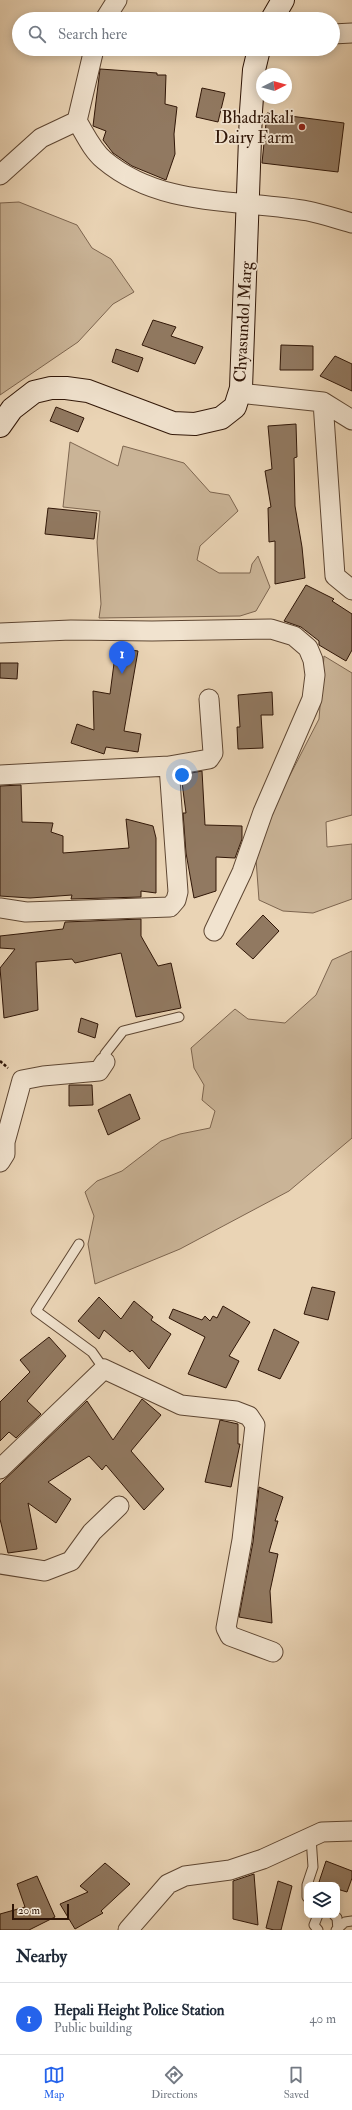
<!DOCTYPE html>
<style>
:root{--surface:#fff;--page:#f6f6f7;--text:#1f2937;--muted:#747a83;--line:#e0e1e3;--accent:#2563eb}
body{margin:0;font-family:"IM FELL Double Pica",serif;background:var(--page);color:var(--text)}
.controls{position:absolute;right:12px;bottom:12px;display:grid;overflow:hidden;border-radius:8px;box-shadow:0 2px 10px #0003}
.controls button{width:36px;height:36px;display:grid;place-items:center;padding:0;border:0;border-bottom:1px solid var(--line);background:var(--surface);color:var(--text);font:20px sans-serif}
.compass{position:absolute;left:256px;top:68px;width:36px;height:36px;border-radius:50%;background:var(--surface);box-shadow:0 2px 10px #0003;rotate:84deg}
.scale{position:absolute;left:12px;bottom:10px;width:57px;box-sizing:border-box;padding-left:4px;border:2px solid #301607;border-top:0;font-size:11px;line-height:14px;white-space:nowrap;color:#301607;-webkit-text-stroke:3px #f1e3cf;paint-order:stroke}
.you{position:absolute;left:182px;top:775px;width:14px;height:14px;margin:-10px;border:3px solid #fff;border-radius:50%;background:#1a73e8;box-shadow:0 0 0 6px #1a73e833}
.badge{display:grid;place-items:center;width:26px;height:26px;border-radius:50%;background:var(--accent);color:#fff;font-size:13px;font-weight:700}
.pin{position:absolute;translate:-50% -33px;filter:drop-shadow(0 1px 2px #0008)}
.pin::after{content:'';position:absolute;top:21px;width:14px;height:12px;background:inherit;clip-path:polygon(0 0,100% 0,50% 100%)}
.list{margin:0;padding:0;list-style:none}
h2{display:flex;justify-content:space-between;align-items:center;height:52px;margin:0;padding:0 16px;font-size:17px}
h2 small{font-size:13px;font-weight:400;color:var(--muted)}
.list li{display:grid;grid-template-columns:26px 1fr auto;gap:12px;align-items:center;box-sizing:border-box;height:72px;padding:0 16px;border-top:1px solid var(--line)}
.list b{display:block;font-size:15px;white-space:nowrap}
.list p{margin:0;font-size:13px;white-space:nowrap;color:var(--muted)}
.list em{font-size:13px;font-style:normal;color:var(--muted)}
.icon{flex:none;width:22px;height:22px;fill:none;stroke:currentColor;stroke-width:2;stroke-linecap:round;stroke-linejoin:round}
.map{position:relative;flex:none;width:352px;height:1930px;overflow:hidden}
.search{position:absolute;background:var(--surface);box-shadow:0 2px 10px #0003;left:12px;right:12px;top:12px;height:44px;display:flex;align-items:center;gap:10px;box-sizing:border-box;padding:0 14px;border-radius:22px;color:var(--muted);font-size:15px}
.sheet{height:124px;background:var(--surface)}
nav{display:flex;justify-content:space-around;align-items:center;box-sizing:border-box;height:56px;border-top:1px solid var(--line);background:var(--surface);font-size:11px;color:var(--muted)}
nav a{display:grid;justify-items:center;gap:2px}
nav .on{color:var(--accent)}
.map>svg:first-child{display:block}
.green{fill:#cab497;stroke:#7d654f}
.building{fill:#917961;stroke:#301607}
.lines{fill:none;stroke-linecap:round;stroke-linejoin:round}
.lane-casing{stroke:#5e4632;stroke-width:11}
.street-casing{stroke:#5e4632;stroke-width:21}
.secondary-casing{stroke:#301607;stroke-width:24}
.path{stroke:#301607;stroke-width:2.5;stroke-dasharray:3 2;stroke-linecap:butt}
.lane{stroke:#f1e3cf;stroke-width:9}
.street{stroke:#f1e3cf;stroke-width:19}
.secondary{stroke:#f1e3cf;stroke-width:22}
.poi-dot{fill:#8f2418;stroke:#f1e3cf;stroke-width:1.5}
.labels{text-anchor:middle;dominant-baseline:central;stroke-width:3.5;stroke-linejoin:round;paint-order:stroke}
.poi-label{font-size:17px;fill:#301607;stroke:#f1e3cf;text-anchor:end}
.street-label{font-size:17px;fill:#301607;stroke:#f1e3cf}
</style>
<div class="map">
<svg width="352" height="1930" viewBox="0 0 352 1930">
<rect width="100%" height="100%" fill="#ead4b5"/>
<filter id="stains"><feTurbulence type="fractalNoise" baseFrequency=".005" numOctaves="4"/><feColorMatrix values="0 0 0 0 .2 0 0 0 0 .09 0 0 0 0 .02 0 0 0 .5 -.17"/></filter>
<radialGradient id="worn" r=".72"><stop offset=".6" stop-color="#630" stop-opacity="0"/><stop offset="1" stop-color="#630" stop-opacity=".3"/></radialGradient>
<path class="green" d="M19 202 77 225 92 248 111 259 134 292 113 304 78 342 0 395V203Z
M70 442 118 466 123 446 184 463 210 492 229 495 238 511 200 546 197 560 219 573H250L252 564 258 556 270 587 256 611 240 616 99 618 101 604 97 542 100 511 63 507Z
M324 656 352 673V815L326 822 327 847 352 844V899L313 913 283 911 259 900 256 859 266 813 287 781 319 719Z
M352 951V1138L289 1191 180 1249 95 1284 88 1244 94 1216 85 1192 97 1181 122 1171 161 1141 180 1134 210 1128 215 1111 202 1100 204 1085 194 1068 191 1048 235 1009 248 1019 285 1023 316 995 332 960Z"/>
<path class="building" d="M100 69 157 73V75H166L165 104 177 107 174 134 175 154 166 180 132 166 113 153 103 140 106 131 93 126Z
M202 88 225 93 218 122 196 117Z
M267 113 344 123 338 172 262 163Z
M153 320 176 327 171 336 203 347 195 364 142 345Z
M281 345 313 346V370H280Z
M116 349 143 358 138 372 112 362Z
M335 356 352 364V391L320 376Z
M56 407 84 418 78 432 50 421Z
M296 424 297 457 294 458 295 506 302 547 305 578 275 584V541L269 542 268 508 271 507 265 471 272 469 268 426Z
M48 508 97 513 94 539 45 534Z
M306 585 334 599 332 601 352 614V650L346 661 319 645V641L301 627 284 621Z
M116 648 138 651 124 731 141 734 138 752 106 747 104 754 71 743 77 724 94 730 93 691 110 694Z
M0 663H18L17 679 0 678Z
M272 692 273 715H261L263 748 238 749 237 727H240L238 695Z
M202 771 205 825 242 826V839L235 858 216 857V891L194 898 186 853 183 813H186L181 775Z
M21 785 22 822 53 823 51 832 63 836V853L129 848 126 819 153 826 156 838V893L141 891V897L71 899 72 895 30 898 0 896V786Z
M263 915 279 931 253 959 236 944Z
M141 919V936L158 966 171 963 181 1008 136 1017 121 953 75 963 72 959 36 962 38 1010 4 1018 0 968 15 949 0 948V936L63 929 65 922Z
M81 1018 98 1024 95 1038 78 1032Z
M69 1085H92L93 1105 69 1106Z
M130 1094 140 1119 108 1135 98 1110Z
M312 1287 335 1292 328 1320 304 1314Z
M99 1297 121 1319 134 1301 153 1317 151 1320 171 1334 149 1369 132 1350 130 1352 104 1330 99 1339 78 1321Z
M223 1306 250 1322 229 1356 239 1361 226 1388 188 1374 205 1337 169 1318 173 1309 202 1320 205 1316 210 1321 213 1316 217 1318Z
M274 1329 299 1342 280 1379 258 1370Z
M49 1337 66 1356 27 1401 41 1414 16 1438 9 1432 0 1441V1402L30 1372 20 1360Z
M142 1399 161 1415 131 1451 164 1489 144 1510 106 1465 102 1470 89 1456 48 1482 71 1499 56 1523 28 1503 37 1549 8 1553 0 1519V1484L87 1401 113 1440Z
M220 1420 238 1424V1444H240L231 1487 205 1482Z
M259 1487 283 1497 275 1521H278L269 1552 278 1554 270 1591 272 1623 239 1617 253 1542Z
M326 1861 352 1871V1878L347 1892 337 1889V1885H327L319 1882Z
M105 1863 130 1884 101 1911 103 1913 75 1929 60 1904 88 1892 80 1886Z
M254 1874 258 1925 233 1919V1881Z
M37 1876 55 1917 29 1930H0V1914L25 1907 17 1884Z
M278 1881 292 1886 281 1930H274L266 1928Z"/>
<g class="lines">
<g class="lane-casing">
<path id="lane" d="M105 1062V1054L123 1031 179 1017
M79 1244 36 1311 92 1352 104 1369
M307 1885 313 1867 311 1837
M307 1886V1897
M334 1915 337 1918 338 1930
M318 1930 314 1925 318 1915
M336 1930 345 1922 352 1921"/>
</g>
<g class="street-casing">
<path id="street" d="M105 19 117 0
M333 34 352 33
M77 121 94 49
M0 175 41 138 77 121C85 134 92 150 104 160 161 208 239 199 308 211 323 214 337 219 352 223
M239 393 323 402 352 420
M323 402 335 576 352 590
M0 633 71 630 152 631 271 629 294 636 308 648 313 660 315 675 312 699 263 812 242 872 214 931
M0 775 169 766 209 759 213 753 209 699
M0 908 26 912 170 907 176 900 178 892 169 766
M0 1162 5 1154V1142L22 1080 43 1076 99 1071 105 1062
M0 1469 104 1369 181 1405 236 1411 249 1416 255 1425 242 1540 226 1628 230 1636 273 1652
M0 1564 45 1571 71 1561 92 1532 119 1506
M128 1930 168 1884 185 1876 230 1870 263 1859 322 1832 352 1831"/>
</g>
<g class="secondary-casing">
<path id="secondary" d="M272 19 283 0
M0 426 12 409 34 392 51 388H66L88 391 173 423 195 424 221 418 235 407 241 388 251 111 254 70 259 49"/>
</g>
<path class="path" d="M0 1061 8 1068"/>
<use href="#lane" class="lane"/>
<use href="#street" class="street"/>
<use href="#secondary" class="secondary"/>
</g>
<circle class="poi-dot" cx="302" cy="127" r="4"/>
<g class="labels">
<g class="poi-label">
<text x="294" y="117">Bhadrakali<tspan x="294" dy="20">Dairy Farm</tspan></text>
</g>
<g class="street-label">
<text transform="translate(243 322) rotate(-87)">Chyasundol Marg</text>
</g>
</g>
<rect width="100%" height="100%" filter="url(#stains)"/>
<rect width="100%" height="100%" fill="url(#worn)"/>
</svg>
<div class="controls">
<button><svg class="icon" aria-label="layers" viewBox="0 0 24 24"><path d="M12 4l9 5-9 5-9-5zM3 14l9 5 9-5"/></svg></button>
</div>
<svg class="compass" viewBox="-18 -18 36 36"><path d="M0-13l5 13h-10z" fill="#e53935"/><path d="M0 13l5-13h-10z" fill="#747a83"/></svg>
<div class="scale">20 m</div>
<div class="you"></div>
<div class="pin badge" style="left:122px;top:674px">1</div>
<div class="search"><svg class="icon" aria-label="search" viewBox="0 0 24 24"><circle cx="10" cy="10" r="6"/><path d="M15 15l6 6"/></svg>Search here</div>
</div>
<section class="sheet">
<h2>Nearby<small></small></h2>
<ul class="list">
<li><span class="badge">1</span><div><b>Hepali Height Police Station</b><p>Public building</p></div><em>40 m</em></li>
</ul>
</section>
<nav>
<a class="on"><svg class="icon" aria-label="map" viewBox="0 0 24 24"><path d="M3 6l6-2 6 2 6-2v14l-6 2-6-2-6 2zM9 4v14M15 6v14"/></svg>Map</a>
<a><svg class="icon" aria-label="directions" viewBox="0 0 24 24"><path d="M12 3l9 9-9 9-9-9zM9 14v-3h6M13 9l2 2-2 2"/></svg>Directions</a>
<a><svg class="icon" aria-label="saved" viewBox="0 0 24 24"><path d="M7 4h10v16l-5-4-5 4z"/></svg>Saved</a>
</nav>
